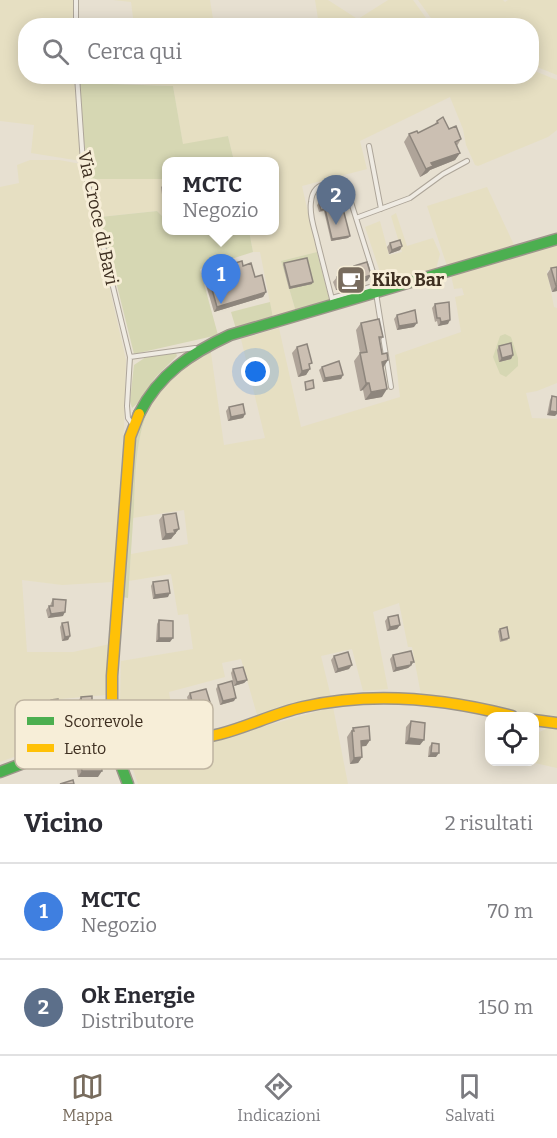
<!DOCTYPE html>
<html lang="it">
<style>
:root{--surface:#fff;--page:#f7f7f7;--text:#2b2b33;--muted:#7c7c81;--line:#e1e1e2;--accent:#786c5e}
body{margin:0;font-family:Bitter,serif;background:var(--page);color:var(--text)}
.controls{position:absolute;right:18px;bottom:18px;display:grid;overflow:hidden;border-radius:12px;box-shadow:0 3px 15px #0003}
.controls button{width:54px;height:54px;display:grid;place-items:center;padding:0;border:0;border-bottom:2px solid var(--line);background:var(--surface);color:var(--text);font:30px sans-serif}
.you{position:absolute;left:256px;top:372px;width:21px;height:21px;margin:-15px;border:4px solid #fff;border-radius:50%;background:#1a73e8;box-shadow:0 0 0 9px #1a73e833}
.badge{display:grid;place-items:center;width:39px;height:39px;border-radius:50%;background:var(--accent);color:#fff;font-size:20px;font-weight:700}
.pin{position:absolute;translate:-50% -50px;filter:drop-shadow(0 2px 3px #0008)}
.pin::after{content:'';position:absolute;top:32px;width:21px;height:18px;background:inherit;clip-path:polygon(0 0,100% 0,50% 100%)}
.popup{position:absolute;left:162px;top:157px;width:117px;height:78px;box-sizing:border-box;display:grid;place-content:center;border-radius:12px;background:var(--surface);filter:drop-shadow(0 2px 4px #0005);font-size:20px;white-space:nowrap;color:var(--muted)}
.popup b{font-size:22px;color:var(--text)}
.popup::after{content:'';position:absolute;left:50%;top:100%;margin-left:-12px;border:12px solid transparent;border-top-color:var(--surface)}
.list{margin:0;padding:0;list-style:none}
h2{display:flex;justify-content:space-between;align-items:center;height:78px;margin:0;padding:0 24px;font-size:26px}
h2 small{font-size:20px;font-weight:400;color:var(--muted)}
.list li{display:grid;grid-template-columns:39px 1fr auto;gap:18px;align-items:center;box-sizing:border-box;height:96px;padding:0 24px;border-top:2px solid var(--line)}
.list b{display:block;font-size:22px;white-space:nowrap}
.list p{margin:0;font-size:20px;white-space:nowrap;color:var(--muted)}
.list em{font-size:20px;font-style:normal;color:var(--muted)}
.icon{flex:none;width:33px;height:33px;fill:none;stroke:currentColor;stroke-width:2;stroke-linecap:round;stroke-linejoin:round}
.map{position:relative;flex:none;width:557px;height:784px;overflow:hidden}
.search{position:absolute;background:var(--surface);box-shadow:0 3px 15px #0003;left:18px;right:18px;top:18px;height:66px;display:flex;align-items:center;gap:15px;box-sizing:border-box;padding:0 21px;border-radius:24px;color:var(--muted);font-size:22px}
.sheet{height:270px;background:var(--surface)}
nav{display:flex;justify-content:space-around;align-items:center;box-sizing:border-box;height:84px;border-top:2px solid var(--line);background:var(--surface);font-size:16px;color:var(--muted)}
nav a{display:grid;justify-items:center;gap:3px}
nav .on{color:var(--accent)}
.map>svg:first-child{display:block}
.farmland{fill:#e6dfc2}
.green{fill:#d6d7b3}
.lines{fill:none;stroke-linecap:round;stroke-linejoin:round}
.lane-casing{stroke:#ada599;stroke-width:6}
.fast-casing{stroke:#9c958a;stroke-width:13}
.slow-casing{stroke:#9c958a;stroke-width:13}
.lane{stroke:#efebe3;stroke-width:4}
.fast{stroke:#4caf50;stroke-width:10}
.slow{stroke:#ffc107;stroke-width:10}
.wall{fill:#afa499}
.shaded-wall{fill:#8e867d}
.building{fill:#cbbfb2;stroke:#8e867d;stroke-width:1.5}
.labels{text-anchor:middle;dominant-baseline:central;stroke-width:6;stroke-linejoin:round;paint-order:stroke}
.street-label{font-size:18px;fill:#3d2e20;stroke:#f7eed8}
.poi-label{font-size:18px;font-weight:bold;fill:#3d2e20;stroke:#f7eed8;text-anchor:start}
.key{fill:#f7eed8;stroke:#bfb4a1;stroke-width:1.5}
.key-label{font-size:16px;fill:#3d2e20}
</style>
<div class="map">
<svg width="557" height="784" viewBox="0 0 557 784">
<rect width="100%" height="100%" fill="#e7e0d1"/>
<path class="farmland" d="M0 0H74L72 25 26 26V76L74 77 81 161 31 153 34 125 0 121Z
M113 0H210L214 25H134L131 2Z
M315 0H328L356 18 358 25H319Z
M388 0H413L431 25H360L358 19Z
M418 0H503L505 2 508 0H557V75L532 65V26L436 25Z
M532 70 557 80V130L548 137 478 166 475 165 466 145 463 129 450 97 360 141 367 169 302 186 317 252 281 261 296 312 273 318 260 252H253L249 231 275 230V162L234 161 228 136 183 145 173 86 137 84 136 77 532 76Z
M30 160H59L81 164 126 360 124 426 113 582 62 585 22 580 27 652H73L110 644 106 695 38 701 36 749 0 762V187L19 183 17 165Z
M90 179H167V218H164L157 211 100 217Z
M487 187 515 247 447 266 427 206Z
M396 213 407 246 433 238 440 254 436 269 384 284 365 227 380 221 389 255 402 252 391 216Z
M557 244V267L547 271 554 307 557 308V383L537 391 526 393 532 418 557 419V717L516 713 487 704 451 697 421 695 412 647H408L399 603 373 612 388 689 363 691 352 649 321 656 331 697 301 702 257 715 241 659 222 663 225 677 169 692 175 732 159 736 152 733 128 713 120 703 121 661 193 649 188 614 178 615 171 574 129 581 131 554 188 544 184 510 133 518 138 442 147 413 157 394 187 365 211 353 224 445 265 438 241 339 279 328 301 427 400 397 395 355 461 332 455 297 464 295 462 288 454 289 451 275Z
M333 707 348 784H138L133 770 137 752 227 737Z
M550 727H557V768L530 762H534L535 734Z"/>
<path class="green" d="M80 83 173 86 183 144 228 136 234 161 167 162V179H90L83 135Z
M157 211 164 218H167V230L249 231 253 252 200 269 218 335 134 354 100 217Z
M317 252 330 302 296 312 281 261Z
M270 302 273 318 236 329 231 312Z
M505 334 511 337 518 358V366L506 377 500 374 493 357 500 336Z
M210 349 211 353C190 363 170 375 157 395 135 427 136 468 134 506 132 537 130 567 128 598L122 597 133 450 137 431 147 405 172 373Z
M176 353 177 356 155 378 138 403 132 408 130 401 134 365 146 357Z"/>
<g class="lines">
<g class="lane-casing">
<path id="lane" d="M76 0V26
M77 76 83 163 130 357 127 406 128 418 133 425
M369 146 381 209
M356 218 410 198 443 174 467 161
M376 293 391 387
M332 298 377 285
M333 303C328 283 323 263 318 244 315 230 309 216 311 202 313 178 339 179 350 199L379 291
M130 357 195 348"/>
</g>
<g class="fast-casing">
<path id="fast" d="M139 414C159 374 191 353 230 335L557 239
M109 735a10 10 0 1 1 20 0a10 10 0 1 1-20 0Z
M118 746 119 760 128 784
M0 772 82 741 109 736"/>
</g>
<g class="slow-casing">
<path id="slow" d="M534 720 557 723
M115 726 112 718V676L130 437 139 414
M129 738C160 742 190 742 220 734 248 727 275 713 303 707 373 691 443 698 512 716"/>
</g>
<use href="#lane" class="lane"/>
<use href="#fast" class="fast"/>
<use href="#slow" class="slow"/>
</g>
<path class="wall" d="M437 121 461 139 457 146 460 153 455 160 430 170 427 173 420 177 404 142 409 134 418 133 433 126Z
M164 184 167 202H163L161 187Z
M326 188 339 197 350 236 348 238 331 241 324 211 319 212 317 205 319 203 327 201 325 190Z
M390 243 402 246 400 250 389 254 387 247Z
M235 263 243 266 255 277 266 292 263 297 214 312 206 285 209 279 224 276 228 270 232 269Z
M284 263 312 284 289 289 283 265Z
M354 266 371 275 367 281 358 283 356 287 336 290 333 282 337 277 351 272 350 271Z
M551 268 557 291 552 292 547 274Z
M435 304 448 324 438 326 437 321 435 322 432 308Z
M397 315 414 327 397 330 394 319Z
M361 323 383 337 379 342 383 368 382 397 365 400 363 390 360 391 354 361 360 353 356 330Z
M499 346 513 355 511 359 499 362 497 350Z
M297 347 310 367 306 375 298 377 292 353Z
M322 367 343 375 341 379 323 382 319 370Z
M552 396 555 416 547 415 550 400Z
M229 407 245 414 243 418 228 421 226 411Z
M163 515 175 535H173L171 539 162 540 159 520Z
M153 582 168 597 153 599 151 586Z
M53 599 63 616 48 618 46 610 49 606H50L51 603Z
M388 617 400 625 397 629 387 631 385 621Z
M159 620 170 642H156L157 624Z
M62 623 70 636 68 640 62 641 60 627Z
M500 629 508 640 500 642 498 631Z
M393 655 411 666 408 668 393 672 390 659Z
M334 656 349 669 335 673 331 660Z
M233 669 247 680 244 683 234 686 231 673Z
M218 685 234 701 220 705 216 689Z
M190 693 207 706 190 710 187 697Z
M81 697 90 711 79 712 78 701Z
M51 700 59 711 56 715H49L48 704Z
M411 721 420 745 405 744 406 727Z
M353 728 370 740 366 746H361L362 757 358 763 350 764 347 737Z
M432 743 436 757H428L429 747Z
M88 757 98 777H78L76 765 80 760H86Z"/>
<path class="shaded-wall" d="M460 153 455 160 430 170 427 173 420 177 426 169 431 163Z
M350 236 348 238 331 241 332 239Z
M402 246 400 250 389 254 392 250Z
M371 275 367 281 358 283 356 287 336 290 339 285Z
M313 282 312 284 289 289 290 287Z
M556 286H557V291L552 292Z
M266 292 263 297 214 312 217 307Z
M450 320 448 324 438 326 441 322Z
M417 323 414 327 397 330 399 326Z
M513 355 511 359 499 362 502 358Z
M388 360 383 368 382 362Z
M310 369 306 375 298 377 302 371Z
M343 375 341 379 323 382 325 378Z
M366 383H369L363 390 360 391Z
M387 389 382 397 365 400 371 392Z
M550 411 557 412V414L555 416 547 415Z
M245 414 243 418 228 421 231 417Z
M179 529 171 539 162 540 166 534 174 530Z
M170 593 168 597 153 599 155 595Z
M65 612 63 616 48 618 51 614Z
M400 625 397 629 387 631 390 627Z
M70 636 68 640 62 641 65 637Z
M159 638H173L170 642H156Z
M414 662 408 668 393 672 396 668Z
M352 665 349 669 335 673 338 669Z
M247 680 244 683 234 686 237 682Z
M236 698 234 701 220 705 223 701Z
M210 702 207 706 190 710 193 706Z
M92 707 90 711 79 712 82 708Z
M52 711H59L56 715H49Z
M409 738 424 740 420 745 405 744Z
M370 740 366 746 357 747 361 741Z
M431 753H439L436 757H428Z
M362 757 358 763 350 764 354 758Z
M82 771H102L98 777H78Z"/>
<path class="building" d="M443 117 449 129 456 126 461 139 455 142 460 153 431 163 433 166 426 169 409 134 417 131 418 133 438 123 437 121Z
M167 183V198H166L164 184Z
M326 188H337L339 197H340L350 236 332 239 325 209 321 210 319 203 329 200Z
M400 240 402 246 392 250 390 243Z
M307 258 313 282 290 287 284 263Z
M242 261 243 266 251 263 255 277 262 275 266 292 217 307 209 279 229 275 228 270 236 268 235 263Z
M367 262 371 275 359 279 360 281 339 285 337 277 356 271 354 266Z
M557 267V286H556L551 268Z
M449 302 450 320 441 322 440 318H437L435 304Z
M415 310 417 323 399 326 397 315Z
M379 319 383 337H379L382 354 387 353 388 360 382 362 387 389 371 392 369 383H366L360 353 367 352 361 323Z
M511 343 513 355 502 358 499 346Z
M307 344 312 363 309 364 310 369 302 371 297 347Z
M339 361 343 375 325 378 322 367Z
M313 380 314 388 306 390 305 382Z
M552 396 557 397V412L550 411Z
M243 404 245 414 231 417 229 407Z
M176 513 179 529 174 530 175 533 166 534 163 515Z
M168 580 170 593 155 595 153 582Z
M53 599 66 600 65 612 51 614 49 606H53Z
M398 615 400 625 390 627 388 617Z
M159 620 173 621V638H159Z
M68 622 70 636 65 637 62 623Z
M507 627 509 638 502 640 500 629Z
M411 651 414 662H411V665L396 668 393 655Z
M348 652 352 665 338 669 334 656Z
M243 667 247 680 237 682 233 669Z
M232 681 236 698 223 701 218 685Z
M206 689 210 702 193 706 190 693Z
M92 696V707L82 708 81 697Z
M58 699 59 711H52L51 700Z
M411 721 425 723 424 740 409 738Z
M369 726 370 740 361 741 362 757 354 758 352 731H354L353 728Z
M432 743 439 744V753H431Z
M88 757H101L102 771H82L80 760H88Z
M73 780 74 784H60Z"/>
<defs>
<g id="cafe-square" transform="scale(1.5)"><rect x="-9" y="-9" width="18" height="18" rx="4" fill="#786c5e" stroke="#f7eed8"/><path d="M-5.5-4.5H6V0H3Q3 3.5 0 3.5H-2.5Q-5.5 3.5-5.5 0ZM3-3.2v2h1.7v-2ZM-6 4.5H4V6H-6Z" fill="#fff"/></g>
</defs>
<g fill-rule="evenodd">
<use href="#cafe-square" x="351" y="280"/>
</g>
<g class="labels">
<g class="street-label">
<text transform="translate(98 218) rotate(78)">Via Croce di Bavi</text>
</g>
<g class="poi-label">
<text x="372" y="280">Kiko Bar</text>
</g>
</g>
<rect x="15" y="700" width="198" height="69" rx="9" class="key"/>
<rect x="27" y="717" width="27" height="8" fill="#4caf50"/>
<rect x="27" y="744" width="27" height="8" fill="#ffc107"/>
<g class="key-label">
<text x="64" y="727">Scorrevole</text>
<text x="64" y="754">Lento</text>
</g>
</svg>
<div class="controls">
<button><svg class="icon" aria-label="locate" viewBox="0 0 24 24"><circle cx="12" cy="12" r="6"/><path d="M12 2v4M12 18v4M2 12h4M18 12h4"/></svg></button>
</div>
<div class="you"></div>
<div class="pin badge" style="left:221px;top:304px;background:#3f7fe0">1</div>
<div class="popup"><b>MCTC</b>Negozio</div>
<div class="pin badge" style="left:336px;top:225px;background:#5c6f8a">2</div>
<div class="search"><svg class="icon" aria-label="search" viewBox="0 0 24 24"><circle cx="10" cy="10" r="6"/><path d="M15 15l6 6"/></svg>Cerca qui</div>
</div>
<section class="sheet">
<h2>Vicino<small>2 risultati</small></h2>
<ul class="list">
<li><span class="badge" style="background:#3f7fe0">1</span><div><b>MCTC</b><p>Negozio</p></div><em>70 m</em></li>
<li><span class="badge" style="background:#5c6f8a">2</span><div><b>Ok Energie</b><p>Distributore</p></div><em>150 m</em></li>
</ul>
</section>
<nav>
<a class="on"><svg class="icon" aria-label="map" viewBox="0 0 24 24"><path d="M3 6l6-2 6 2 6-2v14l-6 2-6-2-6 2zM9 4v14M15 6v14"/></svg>Mappa</a>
<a><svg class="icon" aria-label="directions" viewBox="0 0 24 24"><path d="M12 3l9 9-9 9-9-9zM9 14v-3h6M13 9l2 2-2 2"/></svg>Indicazioni</a>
<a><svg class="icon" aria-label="saved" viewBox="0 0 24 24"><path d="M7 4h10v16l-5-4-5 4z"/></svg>Salvati</a>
</nav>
